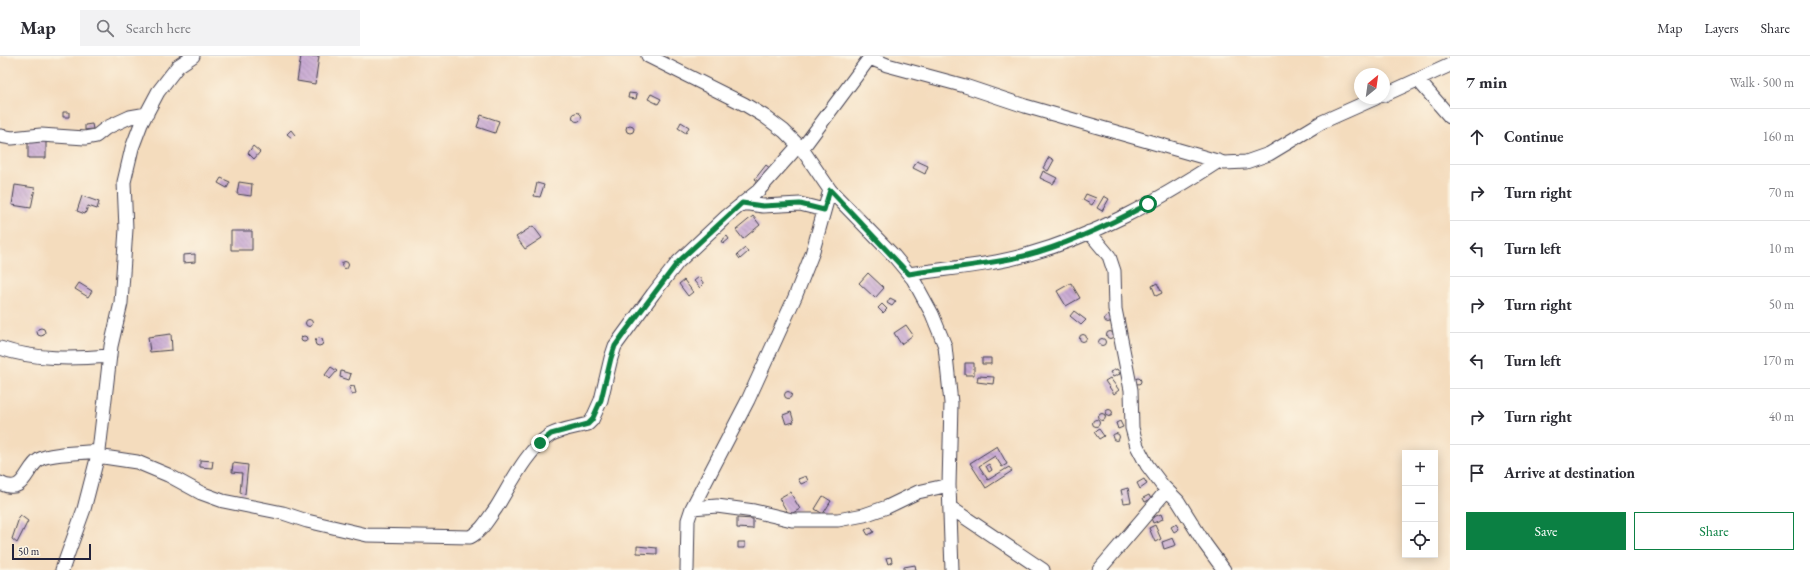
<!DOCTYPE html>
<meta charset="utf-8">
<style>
:root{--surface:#fff;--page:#f2f2f3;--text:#2b2b33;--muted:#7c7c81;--line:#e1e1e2;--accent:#0b8043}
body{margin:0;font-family:"EB Garamond",serif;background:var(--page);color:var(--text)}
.controls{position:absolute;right:12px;bottom:12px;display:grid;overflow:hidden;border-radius:0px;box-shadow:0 2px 10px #0003}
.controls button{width:36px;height:36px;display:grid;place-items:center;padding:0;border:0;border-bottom:1px solid var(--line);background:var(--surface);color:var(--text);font:20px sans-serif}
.compass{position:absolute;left:1354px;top:12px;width:36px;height:36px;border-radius:50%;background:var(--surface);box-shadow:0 2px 10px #0003;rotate:29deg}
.scale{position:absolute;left:12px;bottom:10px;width:79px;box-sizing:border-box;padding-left:4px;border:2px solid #22223b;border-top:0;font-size:11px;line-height:14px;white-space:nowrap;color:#22223b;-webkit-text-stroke:3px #fcf5e5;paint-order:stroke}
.stop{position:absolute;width:12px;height:12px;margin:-9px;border:3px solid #0b8043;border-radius:50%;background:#fff}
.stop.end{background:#0b8043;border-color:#fff;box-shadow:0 1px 4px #0008}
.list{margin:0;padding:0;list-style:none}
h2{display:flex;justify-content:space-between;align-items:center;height:52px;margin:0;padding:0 16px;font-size:17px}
h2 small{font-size:13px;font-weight:400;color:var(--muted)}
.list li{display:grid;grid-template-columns:26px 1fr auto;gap:12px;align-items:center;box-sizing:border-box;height:56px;padding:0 16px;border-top:1px solid var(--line)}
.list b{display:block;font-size:15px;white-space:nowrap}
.list em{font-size:13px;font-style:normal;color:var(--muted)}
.actions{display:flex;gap:8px;padding:12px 16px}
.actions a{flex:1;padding:9px 0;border:1px solid var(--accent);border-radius:0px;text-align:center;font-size:14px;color:var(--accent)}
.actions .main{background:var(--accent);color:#fff}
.icon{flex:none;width:22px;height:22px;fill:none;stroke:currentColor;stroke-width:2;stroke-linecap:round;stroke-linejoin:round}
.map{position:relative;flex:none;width:1450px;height:514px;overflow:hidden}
header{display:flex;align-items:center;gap:24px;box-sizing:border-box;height:56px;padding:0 20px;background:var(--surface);border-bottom:1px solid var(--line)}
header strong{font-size:19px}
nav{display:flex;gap:22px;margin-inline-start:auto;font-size:14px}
.search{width:280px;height:36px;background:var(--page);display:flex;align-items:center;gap:10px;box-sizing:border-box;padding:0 14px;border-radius:0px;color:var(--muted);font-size:15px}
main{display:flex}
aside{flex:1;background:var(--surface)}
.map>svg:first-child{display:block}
.building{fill:url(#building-back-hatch)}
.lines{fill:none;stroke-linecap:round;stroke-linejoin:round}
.minor-casing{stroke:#423e4e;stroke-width:15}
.minor{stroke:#fff;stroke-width:13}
.route{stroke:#0b8043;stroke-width:5}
</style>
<header>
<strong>Map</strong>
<div class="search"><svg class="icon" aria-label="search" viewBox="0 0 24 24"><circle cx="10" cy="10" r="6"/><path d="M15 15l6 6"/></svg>Search here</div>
<nav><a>Map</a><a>Layers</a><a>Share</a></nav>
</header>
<main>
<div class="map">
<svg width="1450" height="514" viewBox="0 0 1450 514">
<defs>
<pattern id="building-back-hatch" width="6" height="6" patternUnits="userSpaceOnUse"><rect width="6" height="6" fill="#c5a5d2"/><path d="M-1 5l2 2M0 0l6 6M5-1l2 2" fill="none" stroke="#a086ac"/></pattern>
</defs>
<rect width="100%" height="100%" fill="#fcf5e5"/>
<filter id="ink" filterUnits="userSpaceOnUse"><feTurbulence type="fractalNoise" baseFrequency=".025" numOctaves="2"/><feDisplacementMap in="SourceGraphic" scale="8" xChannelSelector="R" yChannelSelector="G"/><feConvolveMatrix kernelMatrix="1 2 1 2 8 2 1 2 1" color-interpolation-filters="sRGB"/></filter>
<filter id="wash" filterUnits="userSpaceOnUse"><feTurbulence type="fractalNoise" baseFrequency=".012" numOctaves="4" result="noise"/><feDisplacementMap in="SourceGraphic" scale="16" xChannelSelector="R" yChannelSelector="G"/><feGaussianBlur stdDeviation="0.9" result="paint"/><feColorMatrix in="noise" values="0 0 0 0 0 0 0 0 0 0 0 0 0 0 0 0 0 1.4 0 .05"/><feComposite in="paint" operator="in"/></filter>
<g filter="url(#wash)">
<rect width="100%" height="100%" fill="#f4dcbd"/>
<g id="blocks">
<path class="building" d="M301 0H319L315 28 297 25Z
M629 37 637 38 636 43 628 42Z
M651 38 661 43 658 48 648 43Z
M63 56H69V61H63Z
M572.5 61a4.5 4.5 0 1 1 9 0a4.5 4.5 0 1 1-9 0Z
M481 59 499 65 495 77 477 71Z
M681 66 689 71 686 77 678 72Z
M92 68 93 73 85 74V69Z
M626 73a4 4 0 1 1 8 0a4 4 0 1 1-8 0Z
M291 74 295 79 292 82 287 78Z
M28 83H46V102H28Z
M253 90 260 96 254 103 248 97Z
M1049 101 1054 104 1048 115 1043 112Z
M917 105 928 110 925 118 913 112Z
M766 109 772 114 762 128 755 123Z
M1043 115 1057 122 1053 128 1040 122Z
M221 122 230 126 227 132 218 127Z
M239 126 252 128 251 140 237 138Z
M537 127 544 129 540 141 534 140Z
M15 129 35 132 31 152 12 149Z
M1086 138 1096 142 1092 149 1083 144Z
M82 140 99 146 97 153 88 150 85 158 77 155Z
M1104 140 1109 143 1102 155 1097 152Z
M753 160 760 169 743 183 736 174Z
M533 170 542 182 525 193 516 181Z
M231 175H252V194H231Z
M727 180 729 183 723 188 721 185Z
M745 192 748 196 740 203 737 199Z
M195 198V206L183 207V199Z
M341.5 209a3.5 3.5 0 1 1 7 0a3.5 3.5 0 1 1-7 0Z
M868 217 884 232 875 242 859 227Z
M699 221 704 228 700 232 694 225Z
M684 224 693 236 688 240 679 228Z
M79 227 92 235 88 241 75 233Z
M1071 227 1080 242 1066 250 1057 235Z
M1157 227 1162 237 1156 240 1152 230Z
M890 242 896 245 892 250 887 247Z
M882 248 887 253 883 257 878 252Z
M1074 255 1086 264 1081 269 1070 260Z
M1104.5 263a3.5 3.5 0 1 1 7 0a3.5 3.5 0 1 1-7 0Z
M305.5 267a3.5 3.5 0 1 1 7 0a3.5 3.5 0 1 1-7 0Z
M906 269 913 279 901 288 894 277Z
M37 276a4 4 0 1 1 8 0a4 4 0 1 1-8 0Z
M1106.5 279a3.5 3.5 0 1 1 7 0a3.5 3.5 0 1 1-7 0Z
M171 278 172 294 150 296 148 281Z
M1079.5 282a3.5 3.5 0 1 1 7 0a3.5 3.5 0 1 1-7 0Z
M301 283a3 3 0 1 1 6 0a3 3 0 1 1-6 0Z
M315 286a4 4 0 1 1 8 0a4 4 0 1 1-8 0Z
M1098.5 286a3.5 3.5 0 1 1 7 0a3.5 3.5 0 1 1-7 0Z
M982 302H991V308H982Z
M965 307H974V319H965Z
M331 311 337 315 330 323 325 319Z
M1117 313 1120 318 1113 321 1110 316Z
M341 315 351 318 349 324 340 321Z
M978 320 994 321 993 328 977 326Z
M1135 325a3 3 0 1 1 6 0a3 3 0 1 1-6 0Z
M1110 322 1119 334 1114 338 1105 325Z
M354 330 356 337 352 339 349 331Z
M784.5 339a3.5 3.5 0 1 1 7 0a3.5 3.5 0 1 1-7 0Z
M1105.5 357a3.5 3.5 0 1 1 7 0a3.5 3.5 0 1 1-7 0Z
M791 356 794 366 786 368 783 359Z
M1098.5 361a3.5 3.5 0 1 1 7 0a3.5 3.5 0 1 1-7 0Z
M1092.5 367a3.5 3.5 0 1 1 7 0a3.5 3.5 0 1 1-7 0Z
M1120 365 1123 371 1118 373 1116 367Z
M1099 373 1104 380 1099 383 1094 376Z
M1112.5 381a3.5 3.5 0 1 1 7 0a3.5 3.5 0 1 1-7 0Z
M997 390 1007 408 1002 411 995 400 979 410 988 424 1009 411 1012 415 986 432 970 407Z
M200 404 213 405 212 412 200 411Z
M233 407 248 409 245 438 240 437 242 417 232 416Z
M989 408 992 414 989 416 986 410Z
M806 420 808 425 801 428 798 423Z
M1144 423 1147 428 1140 433 1137 427Z
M1128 432 1131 446 1124 447 1121 434Z
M790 436 800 453 789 459 779 442Z
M1149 439 1151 443 1145 446 1143 442Z
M823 440 831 445 823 458 815 453Z
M1161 458 1163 463 1153 467 1151 462Z
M20 459 28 465 17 487 12 483Z
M737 462 753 463V473L737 472Z
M1176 468 1179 473 1174 476 1171 471Z
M1155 469 1161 483 1155 486 1149 472Z
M871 471 874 476 868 479 865 474Z
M1173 482 1176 489 1164 493 1162 486Z
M738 486H745V492H738Z
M637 490 657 492V498L637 497Z
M891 501 892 506 888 508 886 502Z
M915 509 916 514H904V511Z"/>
</g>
</g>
<g filter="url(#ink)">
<use href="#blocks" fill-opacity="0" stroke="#423e4e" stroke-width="1"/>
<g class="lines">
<g class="minor-casing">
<path id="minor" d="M648 0 744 48 764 60 784 75 802 93 830 134 894 200 913 223 932 258 945 290 951 347 949 429 952 514
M870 2 887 9 965 30 1025 50 1224 107 1246 106 1269 98 1322 66 1376 42
M1418 24 1450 61
M1384 39 1450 9
M0 80 12 82 41 79 85 82 96 80 106 72 130 61 147 58
M802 93 871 0
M742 147 763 150 800 148 824 154
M1089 176 1109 200 1114 215 1115 253 1131 334 1132 372 1137 390 1147 409 1162 429 1178 445 1205 488 1224 514
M909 218C948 212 988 210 1026 199 1095 180 1159 144 1219 105
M0 292C35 304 73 303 110 300
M97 400 137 406 168 419 201 437 223 445 283 457 307 465 367 479 470 481C482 475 488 463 496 452 511 428 526 395 550 379 561 373 577 371 588 368L592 364 601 344 611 302 615 290 653 238 678 206 727 160 758 135 799 89
M0 427C25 440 25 412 40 403 50 397 85 397 99 395
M692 452 717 450 754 455 792 464H838L864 459 887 451 918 436 949 429
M951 452 1043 514
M62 514 84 453 99 395 111 290 121 247 126 173 124 126 132 92 141 68 158 36 178 10 193 0
M687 514 688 464 692 452 748 344 795 241 812 198 830 134
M1099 514 1167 434"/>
</g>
<use href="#minor" class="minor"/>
</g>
</g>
<g class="lines" filter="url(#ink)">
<path class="route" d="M540 387 551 378 588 368 592 364 601 344 611 302 615 290 625 276 678 206 742 147 763 150 800 148 824 154 830 134 909 218C947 212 986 209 1024 200 1067 189 1109 169 1148 148"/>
</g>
</svg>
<div class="controls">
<button>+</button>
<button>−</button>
<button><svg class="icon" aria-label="locate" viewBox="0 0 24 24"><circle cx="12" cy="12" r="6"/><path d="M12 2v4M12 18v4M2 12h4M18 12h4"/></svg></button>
</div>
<svg class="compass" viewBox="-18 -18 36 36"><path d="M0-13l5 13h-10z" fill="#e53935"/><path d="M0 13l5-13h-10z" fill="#7c7c81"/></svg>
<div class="scale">50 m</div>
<div class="stop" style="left:1148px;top:148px"></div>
<div class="stop end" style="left:540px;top:387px"></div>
</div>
<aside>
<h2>7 min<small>Walk · 500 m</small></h2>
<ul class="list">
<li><svg class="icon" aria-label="ahead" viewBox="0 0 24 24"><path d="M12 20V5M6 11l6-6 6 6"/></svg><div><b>Continue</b></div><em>160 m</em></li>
<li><svg class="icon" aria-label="right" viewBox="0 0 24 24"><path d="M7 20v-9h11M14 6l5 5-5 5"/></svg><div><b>Turn right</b></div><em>70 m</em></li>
<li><svg class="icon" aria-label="left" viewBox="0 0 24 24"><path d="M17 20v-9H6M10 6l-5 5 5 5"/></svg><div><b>Turn left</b></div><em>10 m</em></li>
<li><svg class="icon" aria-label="right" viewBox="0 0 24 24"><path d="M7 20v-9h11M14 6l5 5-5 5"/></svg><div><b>Turn right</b></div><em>50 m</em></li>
<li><svg class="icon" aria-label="left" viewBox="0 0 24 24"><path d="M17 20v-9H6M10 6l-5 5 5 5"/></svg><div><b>Turn left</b></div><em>170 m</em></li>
<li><svg class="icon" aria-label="right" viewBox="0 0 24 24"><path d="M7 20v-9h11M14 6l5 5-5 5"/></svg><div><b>Turn right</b></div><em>40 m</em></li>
<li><svg class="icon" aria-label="arrive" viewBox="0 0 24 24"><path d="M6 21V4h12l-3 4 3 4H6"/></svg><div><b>Arrive at destination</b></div></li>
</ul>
<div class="actions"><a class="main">Save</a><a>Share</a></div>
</aside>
</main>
